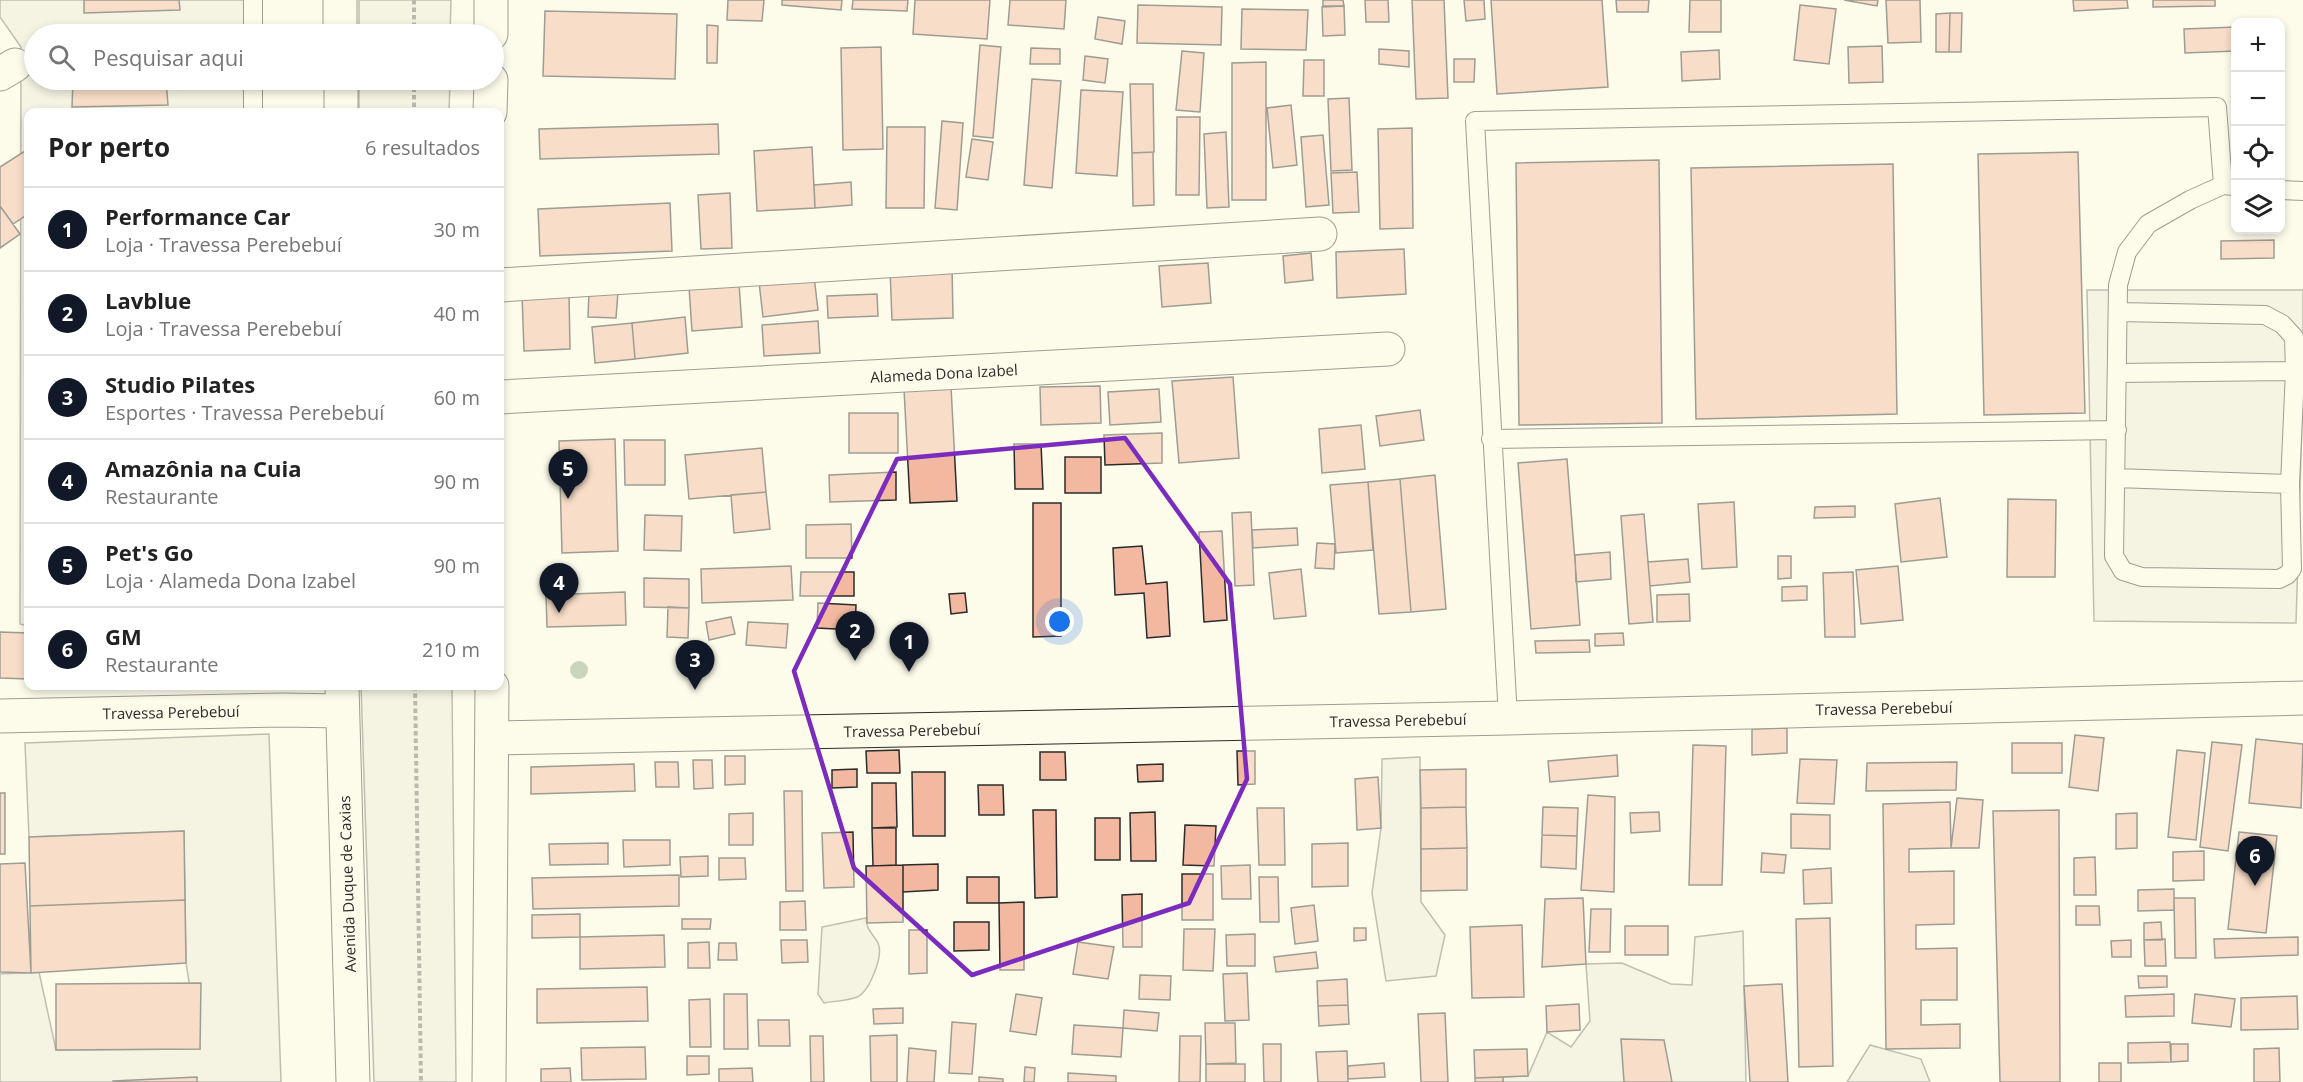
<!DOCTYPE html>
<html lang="pt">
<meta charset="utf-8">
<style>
:root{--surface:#fff;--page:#f6f6f6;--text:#222;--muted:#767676;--line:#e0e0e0;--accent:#111827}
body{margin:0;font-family:"Open Sans",sans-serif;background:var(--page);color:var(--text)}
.controls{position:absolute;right:18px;top:18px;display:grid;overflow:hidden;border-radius:12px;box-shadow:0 3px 9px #0003}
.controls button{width:54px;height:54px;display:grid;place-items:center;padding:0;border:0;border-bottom:2px solid var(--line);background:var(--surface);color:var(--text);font:30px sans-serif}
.you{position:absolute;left:1060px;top:622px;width:21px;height:21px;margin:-15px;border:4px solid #fff;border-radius:50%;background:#1a73e8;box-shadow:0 0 0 9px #1a73e833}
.badge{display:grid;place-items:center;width:39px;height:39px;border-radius:50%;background:var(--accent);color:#fff;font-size:20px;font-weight:700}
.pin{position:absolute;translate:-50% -50px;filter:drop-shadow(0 2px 3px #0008)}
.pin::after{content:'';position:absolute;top:32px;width:21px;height:18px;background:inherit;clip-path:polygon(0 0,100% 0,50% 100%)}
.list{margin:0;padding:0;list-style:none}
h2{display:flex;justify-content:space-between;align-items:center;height:78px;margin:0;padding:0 24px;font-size:26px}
h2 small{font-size:20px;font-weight:400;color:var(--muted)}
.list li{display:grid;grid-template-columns:39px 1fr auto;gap:18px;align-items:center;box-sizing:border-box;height:84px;padding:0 24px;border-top:2px solid var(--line)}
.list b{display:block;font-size:22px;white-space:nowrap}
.list p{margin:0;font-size:20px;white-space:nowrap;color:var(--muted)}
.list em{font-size:20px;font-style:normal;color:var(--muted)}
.icon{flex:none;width:33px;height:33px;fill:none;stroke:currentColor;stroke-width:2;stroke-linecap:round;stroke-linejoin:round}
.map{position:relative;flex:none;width:2303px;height:1082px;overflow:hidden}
.search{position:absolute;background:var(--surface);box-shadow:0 3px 9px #0003;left:24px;top:24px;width:480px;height:66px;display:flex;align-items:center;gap:15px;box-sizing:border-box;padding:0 21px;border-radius:33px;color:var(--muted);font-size:22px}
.panel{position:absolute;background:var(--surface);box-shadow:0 3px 9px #0003;left:24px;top:108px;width:480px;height:582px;border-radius:12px}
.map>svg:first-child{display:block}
.green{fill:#ecebdb;stroke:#74746e;stroke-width:1.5}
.parking{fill:#eceadb;stroke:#74746e;stroke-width:1.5}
.building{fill:#f2b8a0;stroke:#2b2b2b;stroke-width:1.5}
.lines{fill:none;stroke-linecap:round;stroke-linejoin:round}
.service-casing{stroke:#2b2b2b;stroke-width:20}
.minor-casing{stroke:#2b2b2b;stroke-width:35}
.secondary-casing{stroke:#2b2b2b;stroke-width:35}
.path{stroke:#6a6964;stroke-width:4;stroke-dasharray:4.5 3;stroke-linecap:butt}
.service{stroke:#fdfbea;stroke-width:18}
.minor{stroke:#fdfbea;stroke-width:33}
.secondary{stroke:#fdfbea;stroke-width:33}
.tree{fill:#8ea78a}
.marked{fill:none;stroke:#7b2cbf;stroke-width:4.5;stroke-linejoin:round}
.labels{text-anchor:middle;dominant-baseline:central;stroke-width:4.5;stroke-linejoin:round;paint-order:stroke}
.street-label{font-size:15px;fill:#2b2b2b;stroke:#fdfbea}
</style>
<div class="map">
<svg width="2303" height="1082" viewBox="0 0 2303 1082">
<rect width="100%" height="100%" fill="#fdfbea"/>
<path class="green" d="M0 0H246L247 34H34V80H249L250 112H28V626L20 624 21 47 0 17Z
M359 0H451L450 34H359Z
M359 80H450L449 112H359Z
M361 686H452L456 1082H374Z
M269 734 281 1082H0V974L39 972 56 1050 200 1049 186 963 184 831 29 837 25 743Z
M1420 757 1421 902 1445 935 1436 976 1386 981 1372 893 1381 828 1382 759Z
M866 918C867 932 873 933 878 943 884 956 869 992 857 997 847 1001 834 1001 824 1003L818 994 822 927Z
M1743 931 1746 1082H1503V1077L1528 1076 1547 1032 1571 1047 1590 1021 1586 964 1622 963 1671 984 1692 985 1695 937Z
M1870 1045 1921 1059 1930 1082H1847Z"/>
<path class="parking" d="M2087 290H2303V389L2296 623 2094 621Z"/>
<path class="building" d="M84 0H179L180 10 84 13Z
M728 0H764L762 21 727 20Z
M782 0H842L841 10 782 5Z
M853 0H908L907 11 852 9Z
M915 0H990L987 39 913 34Z
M1010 0H1066L1064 29 1008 25Z
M1323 0H1343L1344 6H1323Z
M1365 0H1388L1389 22H1366Z
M1412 0H1444L1448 98 1416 99Z
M1464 0H1484L1485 19 1466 21Z
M1491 0H1602L1608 87 1497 94Z
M1616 0H1649L1648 12H1617Z
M1690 0H1721V32H1689Z
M1844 0H1878L1877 6Z
M1886 0H1920L1921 42 1888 43Z
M2073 0H2127L2128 8 2074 11Z
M2153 0H2215V6L2153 7Z
M1138 5 1222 7 1221 45 1137 43Z
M1800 5 1836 9 1829 64 1794 60Z
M1344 6 1345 35 1323 36 1322 7Z
M1242 9 1308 10 1306 50 1241 49Z
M545 11 677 14 675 79 543 76Z
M1950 13 1949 52H1936V14Z
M1950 13H1962L1961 52H1949Z
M1098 17 1125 21 1122 44 1095 39Z
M707 25 718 26 717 63H707Z
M2236 27V51L2185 53 2184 29Z
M980 45 1001 47 993 138 973 136Z
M1882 46 1883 82 1849 83 1848 47Z
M881 47 883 149 843 150 841 48Z
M1031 48 1060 49V64H1030Z
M1379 49 1409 51V67L1379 64Z
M1719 50 1720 79 1682 81 1681 52Z
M1182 51 1204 53 1200 112 1176 110Z
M1085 56 1108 59 1105 83 1083 80Z
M1454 59H1475L1474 82H1454Z
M1304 60H1324V96H1303Z
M1266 62V200H1232V63Z
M1032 79 1061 81 1052 188 1024 185Z
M73 80H166L168 105 72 107Z
M1130 84H1153L1154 152 1132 153Z
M1081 90 1123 92 1117 176 1076 173Z
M1349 98 1352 170 1331 171 1328 99Z
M1291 105 1297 165 1273 168 1267 108Z
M1177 117H1200L1199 195H1176Z
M942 121 963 123 957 210 935 208Z
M718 124 719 154 540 159 539 129Z
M887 127H925L924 208H886Z
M1412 128 1413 228 1380 229 1378 129Z
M1226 132 1229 207 1207 208 1204 134Z
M1323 135 1329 205 1306 207 1301 137Z
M972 139 993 142 988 180 966 177Z
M812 147 815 208 757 211 754 151Z
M28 149V214L13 224 0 206V167Z
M1153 152 1154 205 1133 206 1132 153Z
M2078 152 2085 413 1984 415 1978 154Z
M1659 160 1662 423 1519 425 1516 163Z
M1893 164 1897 414 1696 419 1691 168Z
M1357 172 1359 212 1333 213 1331 173Z
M851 182 852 205 815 208 814 185Z
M730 193 732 248 701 249 698 195Z
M670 203 672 251 540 256 538 209Z
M0 206 20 234 0 248Z
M2274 240V258L2221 259V241Z
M1404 249 1406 294 1337 298 1336 252Z
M1311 253 1313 280 1285 283 1283 256Z
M1208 263 1211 303 1162 307 1159 266Z
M952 266 953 318 892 320 890 269Z
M814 276 818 310 763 317 759 282Z
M739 283 742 327 692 331 689 287Z
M589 291 618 292 616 318 588 317Z
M569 293 570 349 524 351 522 295Z
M877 294 878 316 828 318 827 296Z
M685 317 688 353 635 359 632 323Z
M818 321 820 353 764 356 762 325Z
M632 323 635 359 595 363 592 327Z
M1233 377 1239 458 1179 463 1172 381Z
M1100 386 1101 423 1041 425 1040 387Z
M951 387 957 501 910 503 904 389Z
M1159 389 1161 422 1110 425 1108 392Z
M1420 410 1424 440 1380 446 1376 416Z
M849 413H898V453H849Z
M1361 425 1365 469 1322 473 1319 429Z
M1162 433V463L1105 465 1104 435Z
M615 439 618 551 562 553 559 441Z
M624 440H665V485H625Z
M1014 444H1041L1043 489H1015Z
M762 448 766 492 689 499 685 455Z
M1065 457H1101V493H1065Z
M1567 459 1580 625 1531 629 1518 463Z
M896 472V500L830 502 829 475Z
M1435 475 1446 609 1411 612 1400 479Z
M1400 479 1411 612 1379 614 1368 482Z
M1368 482 1373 550 1336 553 1330 485Z
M766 492 770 529 734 533 731 495Z
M1940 498 1947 557 1901 562 1895 504Z
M2008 499 2056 500 2055 577H2007Z
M1734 502 1737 567 1702 569 1698 504Z
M1033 503H1061V636L1033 637Z
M1855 506V517L1814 518 1815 507Z
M1251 512 1254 585 1235 586 1232 513Z
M1644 514 1653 622 1629 624 1621 516Z
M645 515 682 516 681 551 644 550Z
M851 524 852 558H806V525Z
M1297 528 1298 545 1253 548 1252 530Z
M1222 531 1227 620 1204 622 1199 532Z
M1317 543 1335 544 1334 569 1315 568Z
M1142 546 1146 584 1167 582 1170 636 1147 638 1144 593 1115 595 1113 548Z
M1610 552 1611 579 1576 582 1575 555Z
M1778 556H1791V578L1778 579Z
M1688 559 1690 582 1650 586 1648 562Z
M791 566 793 600 702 603 701 569Z
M1898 566 1903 620 1861 624 1856 570Z
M1301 569 1306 616 1274 619 1269 573Z
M801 572H854V596H800Z
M1853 572 1855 637H1825L1823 573Z
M644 578 689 579V608L644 607Z
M1807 586V600L1782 601V587Z
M625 592 626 625 547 627 546 595Z
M965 593 967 612 951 614 949 594Z
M1689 594 1690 621 1657 622V595Z
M818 603 856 605 855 630 817 628Z
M668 607 689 608 688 638 667 637Z
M731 617 735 634 709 640 706 622Z
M748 622 788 624 786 648 746 645Z
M0 632 28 633V679L0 678Z
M1623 633 1624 645 1595 646V634Z
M1589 640 1590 652 1536 653 1535 641Z
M1787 728V753L1752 755V729Z
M2075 735 2104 738 2098 791 2069 787Z
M2256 739 2303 744 2301 808 2249 803Z
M2212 742 2242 745 2228 851 2200 847Z
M2012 743H2062V773H2012Z
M1693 745 1726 746 1722 885H1689Z
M899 750 900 773H867L866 751Z
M2177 750 2205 753 2196 840 2168 837Z
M1237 751H1255V784L1238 785Z
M1040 752H1065L1066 780H1040Z
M1617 755 1618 776 1550 782 1548 761Z
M725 756H745V784L725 785Z
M1800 759 1837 760 1834 804 1797 803Z
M693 760H712L713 788 694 789Z
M655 762H678L679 787H656Z
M1957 762 1956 790 1866 791 1867 763Z
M634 764 635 791 531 794V767Z
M1163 764V781L1138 782 1137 765Z
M857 769V787L832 788V770Z
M1466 769V807L1421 808 1420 770Z
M912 772H945V836H913Z
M1378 777 1381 828 1357 830 1355 779Z
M872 783H896L897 827 872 828Z
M978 785H1003L1004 815H979Z
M784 791H802L803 891H786Z
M0 793H5V854H0Z
M1588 795 1615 797 1614 892 1581 890Z
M1957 798 1983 800 1979 848H1951Z
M1950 802 1951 848 1909 849V872L1954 871V924L1916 925V949L1957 948V1000H1921V1025L1960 1024V1048L1886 1049 1883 804Z
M1466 807 1467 848 1421 849V808Z
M1543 807 1578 808 1577 836 1542 835Z
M1257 808H1284L1285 865H1259Z
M1033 810H1056L1057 897 1035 898Z
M2059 810 2060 1082H2000L1993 811Z
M1155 812 1156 861H1131L1130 813Z
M1659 812 1660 831 1631 833 1630 813Z
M753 813V845H729V814Z
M2137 813V848L2116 849V814Z
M1791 814 1830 815V849L1791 848Z
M1095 818H1120V860H1095Z
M1185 825 1216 826 1214 866 1183 865Z
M872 828H896V865L873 866Z
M184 831 185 900 30 906 29 837Z
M853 832 854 887 824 888 822 833Z
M2239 832 2277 836 2266 933 2228 929Z
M1542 835 1577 836 1576 869 1541 867Z
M623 840H670V865L624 867Z
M608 843V864L550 865 549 844Z
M1348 843V886L1312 887V844Z
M1467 848V890L1421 891V849Z
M2204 851V880L2173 881V852Z
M1762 853 1786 855 1784 873 1761 872Z
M708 856V876L681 877 680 857Z
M2095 857 2096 895H2074V858Z
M719 858H745L746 879 719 880Z
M25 863 31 973 0 972V864Z
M938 864V890L903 892V865Z
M903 865V922L867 923 866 866Z
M1250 865 1251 899H1222L1221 866Z
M1831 868 1832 903 1804 904 1803 870Z
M1182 874H1213V920H1182Z
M679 875V906L533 909 532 878Z
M967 877H999V903H967Z
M1259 877H1278L1279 922H1260Z
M2174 889V910L2138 911V890Z
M1142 894V947H1123L1122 895Z
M1583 898 1586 964 1542 967 1545 899Z
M2174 898H2195L2196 958H2175Z
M185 900 186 963 31 973 30 906Z
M805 901 806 930H780V902Z
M1024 902V970H1000L999 903Z
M1314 905 1318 941 1295 944 1291 908Z
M2076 906H2099L2100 925H2076Z
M1591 909H1611L1610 952H1589Z
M580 914V937L532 938V915Z
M1830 918 1833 1066 1799 1067 1796 919Z
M682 919H711L710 929H682Z
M954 922H989V950L954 951Z
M2161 922 2162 940H2144V923Z
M1522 925 1524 997 1472 998 1470 927Z
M1625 926H1668V955H1625Z
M1354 928H1366V940L1354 941Z
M1184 929H1215L1213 971 1183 970Z
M909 930H927V973L909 974Z
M1255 934V966H1227L1226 935Z
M664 935 665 967 580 969V937Z
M2298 937V955L2215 958 2214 939Z
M2165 939 2166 966H2145L2144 940Z
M781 940H807L808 962 782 963Z
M2131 940V957H2112L2111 941Z
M709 942 710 968H688V943Z
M1078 942 1114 947 1108 979 1073 974Z
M719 943H736L737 960H718Z
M1316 952 1318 968 1276 972 1274 957Z
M1247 973 1249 1020 1225 1021 1223 974Z
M1140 975 1171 976 1170 1000 1139 999Z
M2138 976H2167V987L2139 988Z
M1347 979 1348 1005 1318 1006 1317 981Z
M201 983 200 1049 56 1050V984Z
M1782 984 1788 1082H1750L1744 986Z
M647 987 648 1021 537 1023V989Z
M724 994H747L748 1049H724Z
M1016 994 1042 998 1036 1035 1010 1031Z
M2174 994V1016L2126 1017 2125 996Z
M2195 994 2235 999 2231 1027 2192 1023Z
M2297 996 2298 1029 2241 1030V998Z
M710 999 711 1047H690L689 1000Z
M1579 1004 1580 1030 1547 1032 1546 1006Z
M1348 1005 1349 1024 1319 1026 1318 1006Z
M903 1008V1023L874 1024 873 1009Z
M1124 1010 1159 1013 1157 1031 1123 1028Z
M1445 1013 1448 1082H1421L1418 1014Z
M758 1020H789L790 1046H759Z
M952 1022 976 1024 972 1074 949 1073Z
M1205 1023H1235L1236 1063 1206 1064Z
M1074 1025 1123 1028 1121 1057 1072 1054Z
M897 1035V1082H871L870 1036Z
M810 1036H823L824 1082H811Z
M1180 1036H1201L1200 1082H1179Z
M1621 1039 1664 1040 1672 1082H1624Z
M2170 1042 2171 1062 2128 1063V1043Z
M1263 1044H1281V1082H1264Z
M2171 1044H2188V1061L2171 1062Z
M645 1047 646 1079 582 1080 581 1048Z
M909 1048 936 1051 934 1082H907Z
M2279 1048 2280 1082H2254V1049Z
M1527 1049 1528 1076 1475 1078 1474 1050Z
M1347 1051 1348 1082H1318L1316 1052Z
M687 1056H709V1074L687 1075Z
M1384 1063 1385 1077 1348 1079V1066Z
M2099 1063H2121V1082H2099Z
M1206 1064H1245V1082H1206Z
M1025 1067 1035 1068 1034 1082H1024Z
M570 1068 571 1082H541V1069Z
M752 1068 753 1082H719V1069Z
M1068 1073 1116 1076V1082H1068Z
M197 1077V1082H113V1081Z
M979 1077 1003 1079V1082H979Z
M1503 1077V1082H1475V1078Z"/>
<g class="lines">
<g class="service-casing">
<path id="service" d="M253 0V34
M253 80V112
M2280 190 2303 191
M2118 312 2265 315 2282 324 2294 337 2295 371 2290 484 2292 569 2287 575 2279 579 2142 577 2123 571 2114 556 2118 285 2127 252 2148 224 2190 200 2223 185 2234 186
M2117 373 2295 371
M1491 439 2117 430
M2116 478 2290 484
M1508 718 1475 121 2217 107 2223 185"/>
</g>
<g class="minor-casing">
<path id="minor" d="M0 74 15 65
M500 285 1320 234
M500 397 1388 349
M0 716 283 710 342 711
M492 738 1508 718 2303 698"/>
</g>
<g class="secondary-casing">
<path id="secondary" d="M340 0V34
M491 34V0
M341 80V112
M490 112 491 80
M342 686 353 1082
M489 1082 492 686"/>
</g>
<path class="path" d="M414 0V34
M414 80V112
M415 686 421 1082"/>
<use href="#service" class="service"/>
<use href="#minor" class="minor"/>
<use href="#secondary" class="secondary"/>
</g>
<circle class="tree" cx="579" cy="670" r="9"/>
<path d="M0 0H2303V1082H0ZM1125 438 1230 584 1247 779 1189 903 972 975 854 868 794 671 897 459Z" fill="#fdfbea" fill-opacity=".55" fill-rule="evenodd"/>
<path class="marked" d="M1125 438 1230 584 1247 779 1189 903 972 975 854 868 794 671 897 459Z"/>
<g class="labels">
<g class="street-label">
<text transform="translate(944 373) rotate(-3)">Alameda Dona Izabel</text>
<text transform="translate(1884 708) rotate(-1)">Travessa Perebebuí</text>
<text transform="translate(171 712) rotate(-1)">Travessa Perebebuí</text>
<text transform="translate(1398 720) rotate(-1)">Travessa Perebebuí</text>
<text transform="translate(912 730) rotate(-1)">Travessa Perebebuí</text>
<text transform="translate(347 884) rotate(-92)">Avenida Duque de Caxias</text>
</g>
</g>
</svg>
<div class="controls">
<button>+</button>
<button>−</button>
<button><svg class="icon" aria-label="locate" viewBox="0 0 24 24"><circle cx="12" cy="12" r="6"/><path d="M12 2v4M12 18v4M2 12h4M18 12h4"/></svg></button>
<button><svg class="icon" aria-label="layers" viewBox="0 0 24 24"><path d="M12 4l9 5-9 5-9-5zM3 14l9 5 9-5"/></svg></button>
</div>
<div class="you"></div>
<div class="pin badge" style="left:909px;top:672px">1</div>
<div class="pin badge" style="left:855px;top:661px">2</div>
<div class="pin badge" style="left:695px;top:690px">3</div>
<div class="pin badge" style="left:559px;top:613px">4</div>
<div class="pin badge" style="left:568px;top:499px">5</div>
<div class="pin badge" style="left:2255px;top:886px">6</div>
<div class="search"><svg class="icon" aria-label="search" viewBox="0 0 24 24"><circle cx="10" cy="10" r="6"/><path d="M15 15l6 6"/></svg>Pesquisar aqui</div>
<section class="panel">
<h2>Por perto<small>6 resultados</small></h2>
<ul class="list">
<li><span class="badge">1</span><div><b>Performance Car</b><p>Loja · Travessa Perebebuí</p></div><em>30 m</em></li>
<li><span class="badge">2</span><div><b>Lavblue</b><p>Loja · Travessa Perebebuí</p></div><em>40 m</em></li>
<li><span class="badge">3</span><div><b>Studio Pilates</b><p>Esportes · Travessa Perebebuí</p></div><em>60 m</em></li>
<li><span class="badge">4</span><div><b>Amazônia na Cuia</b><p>Restaurante</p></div><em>90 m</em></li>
<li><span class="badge">5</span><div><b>Pet's Go</b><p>Loja · Alameda Dona Izabel</p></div><em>90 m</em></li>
<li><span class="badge">6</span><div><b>GM</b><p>Restaurante</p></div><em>210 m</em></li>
</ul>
</section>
</div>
